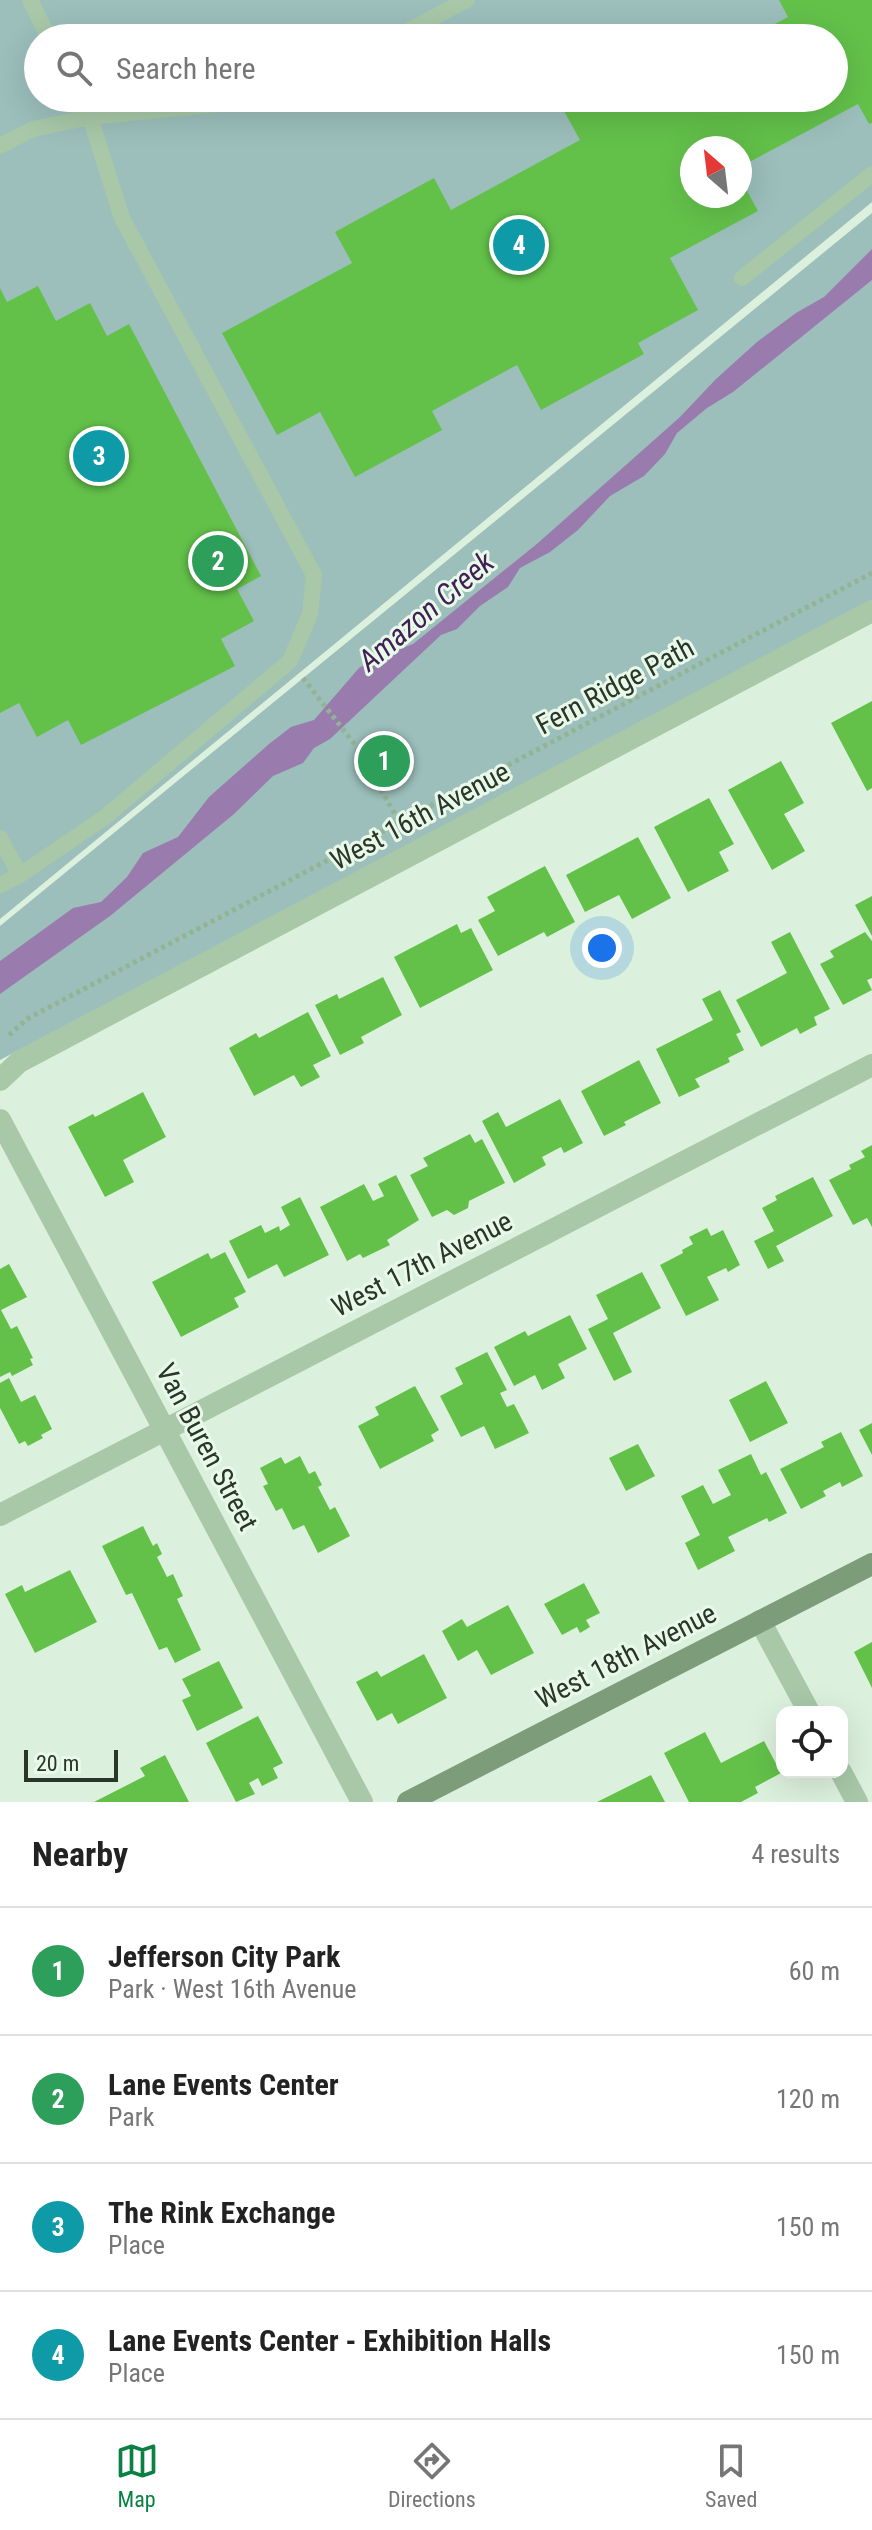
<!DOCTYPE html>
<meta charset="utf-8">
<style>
:root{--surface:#fff;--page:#f6f6f6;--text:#222;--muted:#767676;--line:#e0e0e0;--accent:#0b8043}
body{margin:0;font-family:"Roboto Condensed",sans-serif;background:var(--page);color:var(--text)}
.controls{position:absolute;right:24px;bottom:24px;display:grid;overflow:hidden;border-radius:16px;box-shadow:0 8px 32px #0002}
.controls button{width:72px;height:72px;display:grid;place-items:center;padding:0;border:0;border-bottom:2px solid var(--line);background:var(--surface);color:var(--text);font:40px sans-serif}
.compass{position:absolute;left:680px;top:136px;width:72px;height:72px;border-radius:50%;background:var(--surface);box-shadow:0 8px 32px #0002;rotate:332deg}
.scale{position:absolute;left:24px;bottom:20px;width:94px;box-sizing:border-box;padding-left:8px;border:4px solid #2a3628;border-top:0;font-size:22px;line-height:28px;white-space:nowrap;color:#2a3628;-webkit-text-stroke:6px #e8f9e9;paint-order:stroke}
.you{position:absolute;left:602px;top:948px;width:28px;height:28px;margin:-20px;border:6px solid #fff;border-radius:50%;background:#1a73e8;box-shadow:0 0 0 12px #1a73e833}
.badge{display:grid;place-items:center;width:52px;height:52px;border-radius:50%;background:var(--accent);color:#fff;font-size:26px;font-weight:700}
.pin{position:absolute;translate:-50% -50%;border:4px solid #fff;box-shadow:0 2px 8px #0006}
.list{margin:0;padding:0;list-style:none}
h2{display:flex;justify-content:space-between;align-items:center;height:104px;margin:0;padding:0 32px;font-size:34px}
h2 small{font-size:26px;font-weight:400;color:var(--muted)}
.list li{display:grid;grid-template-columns:52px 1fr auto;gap:24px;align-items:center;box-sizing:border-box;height:128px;padding:0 32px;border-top:2px solid var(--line)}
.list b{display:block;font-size:30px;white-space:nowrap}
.list p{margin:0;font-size:26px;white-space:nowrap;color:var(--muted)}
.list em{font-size:26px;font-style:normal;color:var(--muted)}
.icon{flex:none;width:44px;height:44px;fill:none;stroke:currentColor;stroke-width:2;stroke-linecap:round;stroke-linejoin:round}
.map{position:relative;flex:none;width:872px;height:1802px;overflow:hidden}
.search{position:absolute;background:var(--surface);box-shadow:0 8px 32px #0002;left:24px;right:24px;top:24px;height:88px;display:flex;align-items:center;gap:20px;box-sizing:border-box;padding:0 28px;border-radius:44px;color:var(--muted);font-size:30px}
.sheet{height:616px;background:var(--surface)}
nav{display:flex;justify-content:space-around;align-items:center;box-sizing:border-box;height:112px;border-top:2px solid var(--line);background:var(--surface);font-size:22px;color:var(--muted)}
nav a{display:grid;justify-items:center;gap:4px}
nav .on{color:var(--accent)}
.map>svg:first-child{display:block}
.green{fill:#9cbfbb;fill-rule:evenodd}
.water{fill:#997cad}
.building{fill:#63c14a}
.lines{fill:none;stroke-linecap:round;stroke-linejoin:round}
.path{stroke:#93b493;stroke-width:5;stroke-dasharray:4 4;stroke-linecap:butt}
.service{stroke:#a8c8a8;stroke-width:16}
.minor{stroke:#a8c8a8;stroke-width:22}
.secondary{stroke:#7d9c7a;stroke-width:22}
.labels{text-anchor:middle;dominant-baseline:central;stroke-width:6;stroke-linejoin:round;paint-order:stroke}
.street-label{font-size:28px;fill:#2a3628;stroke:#e8f9e9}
.water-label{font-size:30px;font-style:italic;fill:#401f55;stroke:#e8f9e9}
</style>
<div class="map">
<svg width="872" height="1802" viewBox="0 0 872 1802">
<rect width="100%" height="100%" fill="#dcf1dd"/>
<path class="green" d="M0 0H872V202L0 919ZM38 38H834V98H38ZM692 148H740V196H692Z
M872 213V600L0 1060V926Z"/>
<path class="water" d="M872 249V280L733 392 707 408 677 433 665 454 644 476 610 496 578 530 550 552 520 568 508 587 480 606 457 629 441 635 330 739 314 748 303 763 273 776 234 814 110 916 0 994V961L73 908 101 902 127 877 143 853 178 837 209 797 269 744 291 727 314 720 359 668 374 659 413 644 538 543 680 417 716 379 757 342 796 313 824 297Z"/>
<path class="building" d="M779 0H872V123L869 124 858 104 740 167V148H692V196H740V178L758 211 670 258 698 310 638 343 644 354 541 410 517 365 432 411 442 430 355 477 320 412 277 435 222 333 352 263 335 232 434 178 451 210 580 140 564 111 588 98H834V38H748L788 17Z
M38 286 56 321 90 303 107 336 129 324 261 576 237 589 254 621 221 639 235 666 81 745 68 720 37 737 19 703 0 713V288L7 302Z
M872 701V788L867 791 831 723Z
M781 761 804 803 784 814 805 851 772 870 728 790Z
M709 798 734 844 719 852 729 871 688 892 654 827Z
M638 837 671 898 632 919 619 895 585 912 566 875Z
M545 866 575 922 547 937 544 932 498 956 478 920 495 911 487 897Z
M872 896V936L855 905Z
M457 924 461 933 471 928 493 970 420 1008 394 957Z
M790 932 830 1009 814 1017 817 1025 800 1034 797 1028 761 1047 736 1000 787 973 771 942Z
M865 932 872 941V978L867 980 872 990 843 1005 820 964 834 957 830 951Z
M383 977 402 1015 361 1037 364 1043 340 1055 315 1005 337 994 339 999Z
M720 990 741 1032 736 1034 744 1050 728 1058 730 1062 695 1079 700 1087 679 1097 656 1049 713 1020 702 999Z
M308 1012 331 1056 313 1065 320 1077 301 1087 294 1075 254 1096 229 1048 256 1033 259 1038Z
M639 1060 661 1103 624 1122 626 1125 604 1136 581 1091Z
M143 1092 166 1137 123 1160 134 1182 105 1197 68 1127 93 1114 95 1117Z
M560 1099 583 1143 564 1153 561 1147 542 1157 546 1165 514 1183 482 1121 498 1112 506 1127Z
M470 1134 475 1143 482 1139 505 1183 469 1201 468 1208 454 1215 447 1210 432 1217 410 1175 428 1166 423 1158Z
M872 1145V1227L867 1218 853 1225 829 1180 851 1169 849 1165 865 1157 861 1151Z
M396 1175 419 1220 387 1240 390 1245 363 1258 360 1254 347 1261 320 1207 364 1184 373 1201 384 1196 378 1184Z
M813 1177 833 1216 776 1246 784 1261 768 1269 754 1241 774 1231 762 1208 777 1200 775 1196Z
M300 1197 329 1255 284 1277 277 1264 248 1279 229 1241 261 1225 265 1233 279 1226 280 1231 290 1225 281 1207Z
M707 1228 711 1236 723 1230 740 1265 728 1272 726 1268 707 1277 719 1300 686 1316 660 1265 683 1253 682 1250 693 1244 689 1237Z
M225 1252 246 1292 234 1298 239 1307 181 1337 152 1282 208 1253 211 1259Z
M9 1264 27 1297 1 1310 11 1329 17 1326 33 1358 30 1359 33 1365 12 1376 10 1372 0 1377V1269Z
M642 1272 661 1308 613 1333 632 1372 614 1381 588 1329 608 1319 596 1295Z
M570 1315 587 1349 558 1364 565 1378 542 1390 535 1375 514 1386 494 1347 525 1331 528 1336Z
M487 1352 507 1390 500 1393 507 1407 514 1404 529 1433 495 1449 484 1426 461 1437 440 1396 463 1384 455 1368Z
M9 1378 21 1402 35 1395 52 1429 41 1435 43 1438 28 1446 25 1441 19 1444 0 1408V1383Z
M766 1381 788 1423 750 1442 729 1400Z
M415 1386 439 1430 431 1435 434 1441 380 1469 358 1426 379 1415 375 1407Z
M872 1423V1455L859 1430Z
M841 1432 863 1476 842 1487 840 1482 823 1491 826 1496 801 1509 780 1469 824 1447 821 1442Z
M638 1444 655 1476 626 1491 609 1458Z
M751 1454 761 1475 766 1472 787 1513 769 1522 767 1518 728 1537 735 1551 698 1570 685 1543 700 1535 681 1496 703 1485 713 1504 731 1495 718 1470Z
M300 1456 309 1474 315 1471 322 1485 318 1487 330 1510 335 1507 350 1536 318 1553 304 1525 293 1530 282 1508 276 1511 263 1486 268 1484 260 1468 281 1457 285 1464Z
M143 1526 153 1546 157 1543 162 1554 157 1557 167 1577 173 1574 183 1596 177 1599 201 1650 175 1663 167 1647 159 1650 132 1593 126 1595 102 1546Z
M70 1570 97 1622 35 1653 5 1594 22 1585 25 1592Z
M584 1583 600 1613 586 1620 590 1627 580 1633 577 1627 562 1635 544 1604Z
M508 1605 534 1653 491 1675 477 1650 458 1661 442 1631 462 1619 467 1627Z
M872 1642V1688L854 1652Z
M424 1654 447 1698 398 1724 392 1713 377 1721 356 1682 377 1671 381 1677Z
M219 1661 243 1708 197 1731 182 1700 191 1696 182 1679Z
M258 1716 283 1763 273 1768 278 1778 262 1786 258 1778 249 1783 255 1794 236 1802 206 1743Z
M705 1732 721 1763 764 1741 781 1773 755 1787 758 1793 741 1802H689L664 1753Z
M165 1755 189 1802H94L145 1776 140 1768Z
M651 1775 665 1802H597Z"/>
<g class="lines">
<path class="path" d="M303 678 356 746 400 823
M9 1035 27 1019 872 573"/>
<path class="service" d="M30 0 49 38
M394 38 467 0
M0 146 33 129 90 117 280 98
M742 278 872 174
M0 838 20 875
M0 885 20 875 105 817 290 661 310 614 314 575 122 218 90 117 80 98"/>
<path class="minor" d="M0 1080 19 1062 872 611
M0 1120 362 1802
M0 1515 872 1065
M760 1621 809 1712
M841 1772 857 1802"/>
<path class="secondary" d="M408 1802 872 1564"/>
</g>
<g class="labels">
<g class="street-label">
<text transform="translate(615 686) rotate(-28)">Fern Ridge Path</text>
<text transform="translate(420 816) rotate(-28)">West 16th Avenue</text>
<text transform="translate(422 1264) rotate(-27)">West 17th Avenue</text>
<text transform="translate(207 1447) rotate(62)">Van Buren Street</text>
<text transform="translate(626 1656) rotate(-27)">West 18th Avenue</text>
</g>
<g class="water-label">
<text transform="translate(426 611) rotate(-40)">Amazon Creek</text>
</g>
</g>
</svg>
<div class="controls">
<button><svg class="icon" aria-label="locate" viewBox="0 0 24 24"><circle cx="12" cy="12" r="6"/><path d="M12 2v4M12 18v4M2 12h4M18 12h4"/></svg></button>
</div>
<svg class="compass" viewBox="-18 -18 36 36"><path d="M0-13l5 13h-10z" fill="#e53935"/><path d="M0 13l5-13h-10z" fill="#767676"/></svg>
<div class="scale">20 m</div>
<div class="you"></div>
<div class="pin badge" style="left:384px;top:761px;background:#2e9e5b">1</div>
<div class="pin badge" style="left:218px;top:561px;background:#2e9e5b">2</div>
<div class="pin badge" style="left:99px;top:456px;background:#0f9aa8">3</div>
<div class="pin badge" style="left:519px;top:245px;background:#0f9aa8">4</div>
<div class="search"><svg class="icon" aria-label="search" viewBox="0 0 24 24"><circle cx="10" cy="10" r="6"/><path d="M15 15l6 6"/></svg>Search here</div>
</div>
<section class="sheet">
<h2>Nearby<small>4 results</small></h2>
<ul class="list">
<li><span class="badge" style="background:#2e9e5b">1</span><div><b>Jefferson City Park</b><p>Park · West 16th Avenue</p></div><em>60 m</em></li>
<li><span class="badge" style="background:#2e9e5b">2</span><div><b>Lane Events Center</b><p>Park</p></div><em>120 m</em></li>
<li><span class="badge" style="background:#0f9aa8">3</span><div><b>The Rink Exchange</b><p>Place</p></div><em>150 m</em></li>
<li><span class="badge" style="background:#0f9aa8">4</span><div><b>Lane Events Center - Exhibition Halls</b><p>Place</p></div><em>150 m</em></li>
</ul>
</section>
<nav>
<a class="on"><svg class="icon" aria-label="map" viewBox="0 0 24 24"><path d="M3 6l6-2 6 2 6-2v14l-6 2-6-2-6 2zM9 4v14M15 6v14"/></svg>Map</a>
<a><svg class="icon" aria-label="directions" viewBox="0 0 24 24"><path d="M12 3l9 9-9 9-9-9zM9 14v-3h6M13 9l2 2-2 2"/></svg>Directions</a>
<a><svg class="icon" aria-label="saved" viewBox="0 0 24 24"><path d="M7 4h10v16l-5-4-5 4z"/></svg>Saved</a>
</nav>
